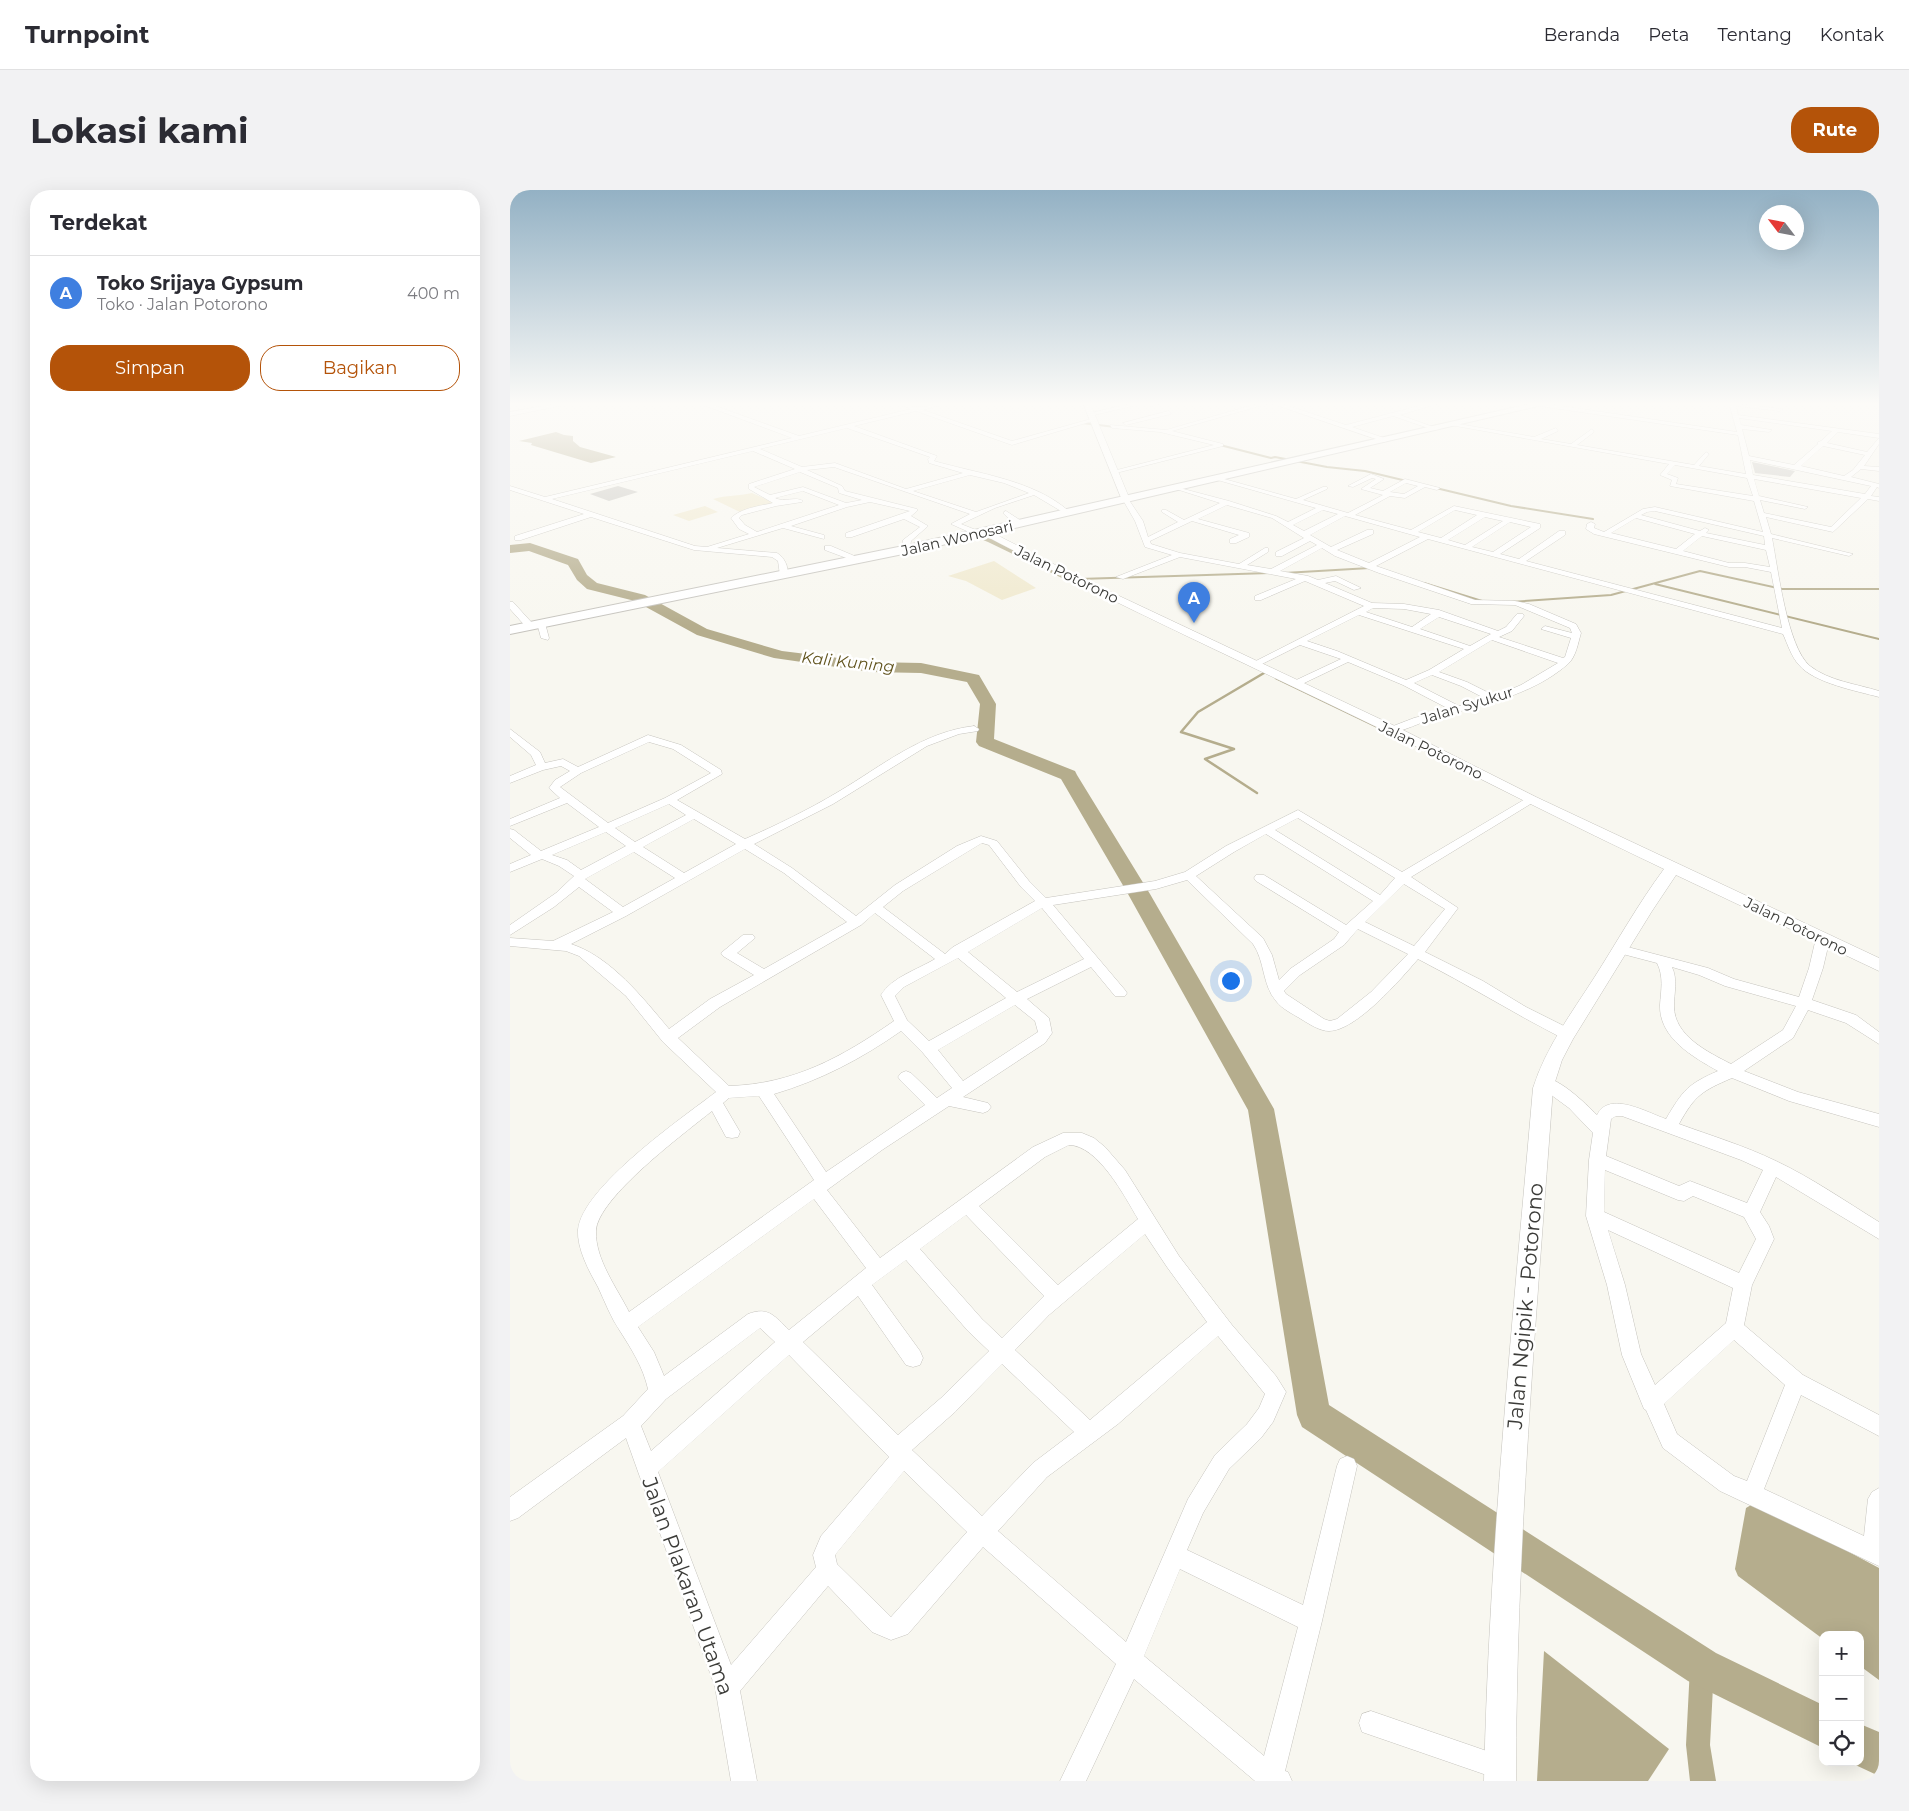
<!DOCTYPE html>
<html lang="id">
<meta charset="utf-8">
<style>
:root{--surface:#fff;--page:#f2f2f3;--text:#2b2b33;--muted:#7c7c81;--line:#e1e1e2;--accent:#b45309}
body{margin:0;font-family:Montserrat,sans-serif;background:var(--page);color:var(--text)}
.controls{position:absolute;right:15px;bottom:15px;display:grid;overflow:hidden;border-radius:10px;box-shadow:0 5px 20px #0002}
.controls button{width:45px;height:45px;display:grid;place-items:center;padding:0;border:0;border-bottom:1px solid var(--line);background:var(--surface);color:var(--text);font:25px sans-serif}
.compass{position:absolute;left:1249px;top:15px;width:45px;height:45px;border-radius:50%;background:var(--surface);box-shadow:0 5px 20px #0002;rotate:302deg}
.you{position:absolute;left:720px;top:790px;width:18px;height:18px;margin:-12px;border:4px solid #fff;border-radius:50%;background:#1a73e8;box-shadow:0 0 0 8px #1a73e833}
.badge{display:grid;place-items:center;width:32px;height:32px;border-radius:50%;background:var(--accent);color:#fff;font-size:16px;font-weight:700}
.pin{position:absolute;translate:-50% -41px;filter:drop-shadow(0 1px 2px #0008)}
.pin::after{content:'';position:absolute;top:26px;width:18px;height:15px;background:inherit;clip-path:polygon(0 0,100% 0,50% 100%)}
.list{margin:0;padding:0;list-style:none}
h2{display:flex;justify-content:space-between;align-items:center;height:65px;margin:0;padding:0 20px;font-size:21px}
h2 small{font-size:16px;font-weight:400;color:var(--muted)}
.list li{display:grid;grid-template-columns:32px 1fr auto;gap:15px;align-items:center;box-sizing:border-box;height:75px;padding:0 20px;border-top:1px solid var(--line)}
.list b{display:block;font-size:19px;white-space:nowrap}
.list p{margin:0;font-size:16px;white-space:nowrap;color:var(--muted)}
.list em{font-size:16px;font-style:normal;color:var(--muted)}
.actions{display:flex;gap:10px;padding:15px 20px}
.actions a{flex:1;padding:11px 0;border:1px solid var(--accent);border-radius:20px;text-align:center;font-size:18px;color:var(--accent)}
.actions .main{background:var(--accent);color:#fff}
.icon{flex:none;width:28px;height:28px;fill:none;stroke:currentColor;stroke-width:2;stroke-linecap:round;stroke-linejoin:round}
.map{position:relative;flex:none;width:1369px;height:1591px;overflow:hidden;border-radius:20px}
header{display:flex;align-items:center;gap:30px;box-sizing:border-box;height:70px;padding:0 25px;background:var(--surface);border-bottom:1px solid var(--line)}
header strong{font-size:24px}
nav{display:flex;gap:28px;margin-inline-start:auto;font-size:18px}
.intro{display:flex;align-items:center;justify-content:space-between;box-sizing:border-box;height:120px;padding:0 30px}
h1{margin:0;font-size:35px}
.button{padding:12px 22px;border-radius:20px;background:var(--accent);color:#fff;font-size:18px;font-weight:700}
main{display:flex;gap:30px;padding:0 30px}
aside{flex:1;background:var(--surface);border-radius:20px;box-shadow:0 5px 20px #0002}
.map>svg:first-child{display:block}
.green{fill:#f0e9ce}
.water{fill:#b5ad8d}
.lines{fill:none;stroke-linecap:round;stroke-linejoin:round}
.stream-far1{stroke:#b5ad8d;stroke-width:2}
.stream{stroke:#b5ad8d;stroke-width:2.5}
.canal{fill:#b5ad8d;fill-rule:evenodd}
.river{fill:#b5ad8d;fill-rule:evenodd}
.building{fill:#c9c7c1}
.minor-casing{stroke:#c6c4be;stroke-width:1}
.tertiary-casing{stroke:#c6c4be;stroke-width:1}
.trunk-casing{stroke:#c6c4be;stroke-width:2}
.minor{fill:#fff;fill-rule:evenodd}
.tertiary{fill:#fff;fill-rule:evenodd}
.trunk{fill:#fff;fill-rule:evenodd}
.labels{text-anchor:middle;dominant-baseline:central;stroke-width:5;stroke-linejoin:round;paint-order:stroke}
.far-street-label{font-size:15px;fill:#3c3c39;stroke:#fff}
.far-water-label{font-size:16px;font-style:italic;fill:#61531d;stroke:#fff}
.near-street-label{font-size:21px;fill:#3c3c39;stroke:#fff}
</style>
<header>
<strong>Turnpoint</strong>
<nav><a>Beranda</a><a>Peta</a><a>Tentang</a><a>Kontak</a></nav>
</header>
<div class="intro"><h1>Lokasi kami</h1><a class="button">Rute</a></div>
<main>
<aside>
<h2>Terdekat<small></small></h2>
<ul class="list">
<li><span class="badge" style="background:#3f7fe0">A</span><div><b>Toko Srijaya Gypsum</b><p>Toko · Jalan Potorono</p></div><em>400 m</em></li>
</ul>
<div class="actions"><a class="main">Simpan</a><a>Bagikan</a></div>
</aside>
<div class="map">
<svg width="1369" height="1591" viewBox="0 0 1369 1591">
<rect width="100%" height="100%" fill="#f8f7f0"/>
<path class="green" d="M242 303 267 314 232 323 203 309C217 305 228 306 242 303Z
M195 316 208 322 179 331 163 325Z
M484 371 526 398 492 410 456 391 438 386Z"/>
<path class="water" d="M46 242 54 245 63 246V251L70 257 106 267 81 273 21 255 22 253 9 251Z
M1241 1315 1311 1347 1369 1378V1490L1350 1476V1445H1313V1449L1228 1386 1225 1379 1236 1318Z
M1034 1461 1159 1559 1138 1591H1027Z"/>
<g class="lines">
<path class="stream-far1" d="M572 233 605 237
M710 255 761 268 765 267 817 277 855 281 1001 316 1083 329
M774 383 860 378
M569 389 760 383
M914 393 972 411
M1145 394 1369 449
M1001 412 1101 405 1190 381 1272 399H1369"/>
<path class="stream" d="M766 488 870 538
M747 603 695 569 724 559 671 542 688 522 754 483"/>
<path class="canal" d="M450 343 469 344 484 348 561 387 554 389 478 352 468 348 450 347Z
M1192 1465 1200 1469 1204 1477 1200 1555 1206 1591H1180L1176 1555 1180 1477 1184 1469Z"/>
<path class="river" d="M20 353 68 369 77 385 87 393 135 405 197 439 272 461 361 472 411 473 469 485 486 514 484 549 565 581 567 585 640 704 764 919 819 1215 1206 1463 1313 1515V1558L1178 1491 792 1237 787 1225 738 920 618 704 551 589 469 556 466 552 470 514 457 492 411 483 361 482 264 468 187 445 125 411 77 399 67 390 58 375 19 361 0 363V355Z
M1350 1534 1369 1542V1586L1339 1572H1350Z"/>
</g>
<path class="building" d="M1242 272 1285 281 1280 287 1245 283Z
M108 296 128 302 99 311 80 304Z"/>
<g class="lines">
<g class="minor-casing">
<path id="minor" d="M51 213H64L0 226V222Z
M188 213H197L289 246 401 219 386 213C394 213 400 217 407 217 416 218 426 213 436 213L413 220 502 251 581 229 586 230 502 255 406 221 344 236 427 266 424 271C469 284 525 290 561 323L556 324 524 305 485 318 451 334 471 342V346H468L441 334 460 324 324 277 297 280 332 296 335 301 407 319V321L401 326 418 336 401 351 400 357 402 359 398 361 392 357 393 350 410 337 394 329 342 347H336V343L400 321 360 312 337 317 281 336 314 345V349L273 338 207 358 267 363C275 368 278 376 278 385L274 387 270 385 268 371 262 367 184 360 81 327 11 350H5V346L74 324 0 300V296L35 307 282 248ZM337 238 420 267 418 269 419 273 453 283 396 299 325 273 292 277 250 259ZM243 261 285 279 239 294V299L263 313C250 316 231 318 221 328L229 339 239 344 197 357 185 356 42 309ZM290 282 328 298 329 303 352 310 336 313 293 297 260 305 244 297ZM460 285 494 293 519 303 466 322 403 301ZM293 301 329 315 247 342 235 335 229 328 232 325 266 316 292 312 293 311C285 306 275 313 265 308Z
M623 213H635L580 226 577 224Z
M643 213H656L640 216V214Z
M750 213H760L662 241 713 254V256L606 283 603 281 704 255 650 242 602 238 600 235 656 240Z
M760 213H769L836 235 920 213H930L890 225 929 239 924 240 883 226 842 237 877 249 875 252Z
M1031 213 1227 242 1219 213 1273 219 1270 221 1226 216 1228 225 1369 244V248L1328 242 1317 253 1357 262 1369 248V254L1354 276 1369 277V281L1351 279 1341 287 1369 294V298L1367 297 1361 306 1369 307V311L1358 309 1323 342 1256 327 1261 344 1343 364 1339 366 1262 348C1268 378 1277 457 1300 476 1319 491 1347 494 1369 501V507C1347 501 1304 493 1289 475 1281 466 1278 455 1273 444L918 349 866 376 965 410 1005 411 1019 414 1066 434 1071 443C1068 453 1066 467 1058 474 1020 507 969 515 922 529 909 533 896 540 882 543L877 540 878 538 904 528 939 519 893 495 838 472 788 496H782V492L831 469 790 455 748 476H742L740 474 854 416 795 391 751 410H745V406L786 389 670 367 613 389 606 387 662 365 635 357 625 331 613 310 614 309 619 310 633 331 638 347 668 332 652 322V320H656L674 330 710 313 666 299V297L719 311 766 326 778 332 806 318 704 289 707 287 786 309 813 297H817V299L793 310 838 323 873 305 851 299 866 289 862 288 843 297 838 296 861 284 874 289 860 298 873 301 895 289 930 298 927 300 915 297 895 308 880 306 845 325 901 340 944 316 1030 334V338L990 364 1009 369 1049 341H1055V345L1016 371 1272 438 1261 382 1235 377H1219L1084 344 1076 339 1077 334 1081 332 1085 334 1084 338 1094 342 1133 319 1145 317 1253 342 1244 311 1160 296 1162 290 1150 285 1159 274 940 235 943 233 1024 247 1046 238 1048 241 1031 249 1061 254 1082 239 1084 242 1067 255 1184 275 1196 262 1199 264 1189 276 1236 284 1228 245 1029 216ZM1229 228 1322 241 1311 251 1308 252V254L1284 275 1239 266 1232 239 1259 242 1262 240 1231 235ZM1313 256 1355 265 1343 280 1334 286 1291 276ZM1240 270 1361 296 1355 304 1243 285ZM1165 275 1237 288 1243 306 1166 294 1168 288 1157 284ZM1244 289 1351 308 1321 337 1254 323 1250 310 1295 319 1298 317 1249 306ZM896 293 908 296 894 304 880 302ZM717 315 762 328 794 348 766 362V366H772L800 351 807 355 761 379 737 375 758 362V358H755L729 374 670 363 641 354 640 351 682 331 729 345 720 349V353H726L739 347V343L688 329ZM813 320 828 324 794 341 783 335ZM945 320 967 325 931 348 908 342ZM1145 321 1254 346 1255 355 1196 343 1199 340 1195 338 1190 341 1131 325 1137 322ZM835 326 910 347 859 373 827 360 863 344V340H857L821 357 800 345ZM975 327 993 331 955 355 938 350ZM1126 328 1185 344 1166 359 1101 343ZM1000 332 1021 337 983 362 962 357ZM1192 346 1256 360 1260 377 1235 373H1219L1173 361ZM812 358 825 366 869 383 961 414 1005 415 1060 438 1062 443 1035 436 1031 439 1061 448 1055 467 1053 468 989 447 1002 441 1014 426 1013 424H1007L996 437 988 441 929 420 894 414 862 413 815 393 825 391 844 400 851 398 826 386 808 390 798 386 770 381ZM863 418 894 419 921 424 902 437 856 422ZM849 425 954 459 919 480 896 490 827 461 797 451ZM929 427 981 444 960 456 910 439ZM982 450 1048 473 1011 495 985 506 957 492 929 482ZM922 485 951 496 976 509 949 516 904 493Z
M659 221 661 224 616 235 613 233Z
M496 321 513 332V336H507L494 324V322Z
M315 356H321L354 370 347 372 315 360Z
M0 412H3L23 434V438H17L0 419Z
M31 430 35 433 39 448 38 450 31 448 27 433Z
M464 536 469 539 468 541 449 544 417 556 323 614 244 654 282 678 346 726 385 695 447 656 471 646 487 651 519 691 536 708 645 691 675 682 716 656 788 620 892 682 1017 608 1021 607 1027 610 901 687 948 718 915 762 973 791 1016 817 1062 840 1064 844 1062 848 1057 849 1052 848C1003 823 957 794 908 769 891 789 846 841 819 841 810 841 799 834 791 829 783 824 772 819 766 811 752 795 755 771 743 754L677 690 646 699 543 715 615 800 617 803 615 806H605L581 777 517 809 539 828 542 843 535 853 453 907 478 913 481 917 478 921 473 923 439 916 372 960 317 1000 370 1068 523 957 553 943H572L584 948 595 957 615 980 669 1066 722 1135 766 1186 776 1202 763 1232 751 1248 719 1279 693 1323 677 1360 793 1415 827 1276 830 1269 837 1266 844 1269 847 1276 812 1431 775 1581 778 1582 782 1591H745L624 1489 576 1591H550L606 1474 473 1357 398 1444 381 1450 362 1442 318 1396 230 1501 247 1591H221L205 1497 116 1248 8 1328 0 1331V1307L113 1226 138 1199C133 1177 122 1160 110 1141 101 1128 95 1112 88 1097 79 1081 67 1059 68 1040 72 997 172 928 206 902L153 852 116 806 69 766 56 761 0 756V748L43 751 103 722 69 697 44 717 0 745V735L46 703 64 686 49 676 32 669 0 682V674L21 665 0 648V639L4 640 31 661 89 637 57 613 0 636V629L50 608 39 598 45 590 60 581 51 576 33 580 0 593V586L26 575 21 565 0 547V539L30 562 35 573 53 569 68 577 138 545 171 555 211 580 212 584 167 610 235 649C267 635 298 620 328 602 372 576 412 542 464 536ZM139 552 163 559 201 583 155 608 98 633 50 597 71 583ZM159 614 176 625 125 652 105 638ZM788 628 885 688 870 705 765 640ZM184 629 226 654 174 683 133 657ZM96 642 116 656 71 680 57 670 42 665ZM756 644 863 711 836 735 754 685H746L744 688 746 691 829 742 824 749 780 779 769 790 762 765 753 748 686 686 724 662ZM472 653 479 655 511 697 525 711 443 757 435 764 373 717 393 701ZM235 659 274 683 337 732 254 779 227 763 245 748 243 745H233L211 763 213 766 244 785 200 809 159 839C133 808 101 767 61 754L116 726ZM124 662 165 688 113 717 75 689ZM894 694 935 719 904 756 855 732ZM532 718 574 769 507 802 458 762ZM365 723 425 769C407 780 382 787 371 805L384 831C332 867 284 894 219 896L168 848 210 817 351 735ZM848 739 898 764 861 802 827 829 820 831 814 829 776 804 774 801 790 785 834 755ZM448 768 496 808 419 851 397 830 385 806 394 797ZM505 815 525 831 528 842 453 891 428 860ZM391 841 413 863 442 898 427 908 401 883 396 881 391 883 388 887 391 891 415 915 316 982 264 904C311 890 351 869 391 841ZM249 906 304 990 119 1122C107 1098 85 1069 86 1041 87 1008 176 942 202 921L216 947 222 948 228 947 230 942 213 913 219 908ZM559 955C588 955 615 1007 628 1029L548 1095 469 1016 535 967ZM304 1009 356 1078 279 1140C265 1127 259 1116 238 1124L154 1186 144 1162 128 1137ZM456 1025 534 1106 492 1148 472 1129 410 1059ZM635 1044 657 1077 697 1132 580 1230 505 1160 539 1125ZM396 1070 458 1141 479 1161 431 1208 388 1245 293 1152 348 1106 396 1175 403 1177 410 1175 413 1168 410 1161 362 1095ZM250 1138 265 1152 141 1261 131 1236 156 1209ZM708 1146 755 1204 749 1218 737 1234 705 1265 678 1309 616 1452 488 1341 537 1287 608 1234ZM279 1165 379 1267 311 1346 303 1365 306 1377 221 1475 148 1282ZM492 1174 564 1242 523 1273 472 1326 402 1260 445 1222ZM394 1281 457 1342 381 1427 327 1374 325 1365ZM670 1379 788 1437 754 1566 634 1466Z
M1313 744 1318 745 1320 748 1313 778 1302 810 1346 825 1369 842V854L1336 833 1298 820 1283 848 1234 881 1288 902 1369 924V937L1279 911 1222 888C1192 901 1185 905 1169 934 1202 946 1235 956 1266 971 1302 988 1335 1011 1369 1032V1049L1266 987 1250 1022 1259 1036 1264 1049 1242 1095 1234 1135 1293 1185 1369 1225V1246L1291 1205 1254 1299 1354 1346 1358 1309 1362 1302 1369 1298V1376L1210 1301 1153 1258 1136 1220 1134 1219 1112 1165 1097 1095 1076 1026 1079 970 1083 943 1059 918 1029 896 1026 892 1029 888C1045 883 1076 914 1087 925 1099 900 1138 923 1156 929 1173 900 1178 894 1208 881 1183 867 1149 848 1150 815 1151 800 1154 787 1147 773L1105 762 1103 759 1105 756 1110 755 1198 778 1224 789 1289 807 1299 778 1306 748 1308 745ZM1162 777 1189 785 1215 796 1286 816 1273 840 1221 874C1198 862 1164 846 1164 816 1164 803 1168 790 1162 777ZM1106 926H1112L1231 970 1253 980 1237 1013 1180 991 1169 996 1096 966 1101 929ZM1095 980 1168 1010 1174 1011 1183 1006 1234 1027 1246 1049 1229 1083 1094 1022ZM1098 1040 1223 1098 1216 1133 1145 1195 1131 1164 1115 1095ZM1224 1150 1275 1195 1237 1291 1224 1286 1167 1244 1154 1214Z
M861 1521 1000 1569 1003 1578 1000 1587 991 1590 852 1542 849 1533 852 1524Z"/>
</g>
<g class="tertiary-casing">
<path id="tertiary" d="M573 213H580L620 310 619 312 612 310Z
M475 339 569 387 887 537 1026 607 1369 768V781L1166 685 1142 721 1063 849 1052 870 1043 898C1026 1129 1006 1360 1006 1591H974C979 1359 1003 1129 1023 898 1036 857 1061 824 1084 788 1107 752 1128 714 1154 679 1061 635 969 588 877 542 742 476 605 414 472 344L470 342Z"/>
</g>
<g class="trunk-casing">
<path id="trunk" d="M1024 213H1041L398 363 0 444V436L398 355Z"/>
</g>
<use href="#minor" class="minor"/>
<use href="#tertiary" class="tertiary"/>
<use href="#trunk" class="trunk"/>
</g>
<linearGradient id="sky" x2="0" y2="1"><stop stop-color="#93b1c4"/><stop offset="0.49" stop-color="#fcfbf8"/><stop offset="1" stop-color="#fcfbf8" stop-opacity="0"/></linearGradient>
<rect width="1369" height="436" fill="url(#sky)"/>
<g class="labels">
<g class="far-street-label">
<text transform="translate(447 348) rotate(-13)">Jalan Wonosari</text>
<text transform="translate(557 384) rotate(26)">Jalan Potorono</text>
<text transform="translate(957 515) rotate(-17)">Jalan Syukur</text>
<text transform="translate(921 560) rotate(26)">Jalan Potorono</text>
<text transform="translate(1286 736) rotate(26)">Jalan Potorono</text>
</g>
<g class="far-water-label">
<text transform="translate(338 472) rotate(6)">Kali Kuning</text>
</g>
<g class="near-street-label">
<text transform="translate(1015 1116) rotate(-85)">Jalan Ngipik - Potorono</text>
<text transform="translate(178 1396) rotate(70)">Jalan Plakaran Utama</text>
</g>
</g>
</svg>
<div class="controls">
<button>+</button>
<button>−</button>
<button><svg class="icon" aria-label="locate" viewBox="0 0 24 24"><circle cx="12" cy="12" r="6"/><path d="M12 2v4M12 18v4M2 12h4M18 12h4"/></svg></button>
</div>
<svg class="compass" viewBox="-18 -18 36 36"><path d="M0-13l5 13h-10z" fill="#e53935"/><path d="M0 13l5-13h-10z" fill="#7c7c81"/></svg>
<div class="you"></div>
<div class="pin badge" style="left:684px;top:433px;background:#3f7fe0">A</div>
</div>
</main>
